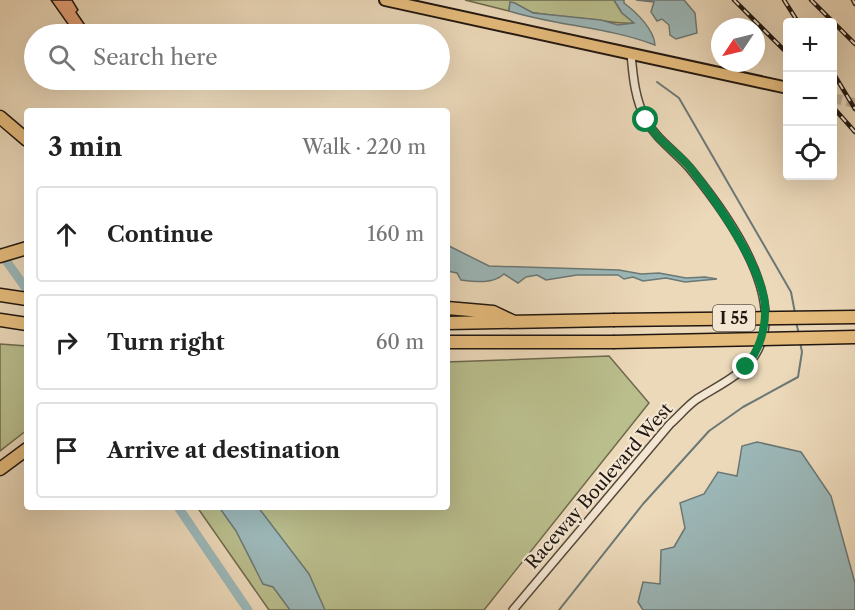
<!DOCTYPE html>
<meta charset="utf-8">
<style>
:root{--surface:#fff;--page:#f2f2f2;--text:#222;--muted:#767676;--line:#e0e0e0}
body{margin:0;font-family:"Libre Caslon Text",serif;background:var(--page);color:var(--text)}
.controls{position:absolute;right:18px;top:18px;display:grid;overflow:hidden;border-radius:6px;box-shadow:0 6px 24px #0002}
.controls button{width:54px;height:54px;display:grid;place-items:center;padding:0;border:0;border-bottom:2px solid var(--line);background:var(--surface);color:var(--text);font:30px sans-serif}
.compass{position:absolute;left:711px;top:18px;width:54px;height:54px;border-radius:50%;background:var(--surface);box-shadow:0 6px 24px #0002;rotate:235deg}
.stop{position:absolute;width:18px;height:18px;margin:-14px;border:4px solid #0b8043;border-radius:50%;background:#fff}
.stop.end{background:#0b8043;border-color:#fff;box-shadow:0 2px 6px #0008}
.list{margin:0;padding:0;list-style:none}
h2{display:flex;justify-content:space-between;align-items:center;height:78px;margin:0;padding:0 24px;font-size:26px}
h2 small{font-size:20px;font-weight:400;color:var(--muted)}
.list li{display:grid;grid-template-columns:39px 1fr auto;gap:18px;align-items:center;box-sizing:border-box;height:96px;margin:0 12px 12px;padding:0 12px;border:2px solid var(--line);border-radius:6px}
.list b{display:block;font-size:22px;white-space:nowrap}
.list em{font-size:20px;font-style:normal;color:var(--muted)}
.icon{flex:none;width:33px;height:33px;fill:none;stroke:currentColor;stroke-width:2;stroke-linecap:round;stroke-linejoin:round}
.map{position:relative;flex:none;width:855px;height:610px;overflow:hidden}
.search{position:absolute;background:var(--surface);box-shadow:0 6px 24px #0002;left:24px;top:24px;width:426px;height:66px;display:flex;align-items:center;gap:15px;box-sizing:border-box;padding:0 21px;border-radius:33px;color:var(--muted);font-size:22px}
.panel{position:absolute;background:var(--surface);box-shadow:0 6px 24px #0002;left:24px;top:108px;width:426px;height:402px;border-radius:6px}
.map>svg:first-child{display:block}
.green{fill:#babe8d;stroke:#6e6a4e;stroke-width:1.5}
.water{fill:#9cb8b9;stroke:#6b7875;stroke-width:1.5}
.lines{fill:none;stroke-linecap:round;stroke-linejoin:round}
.stream{stroke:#6b7875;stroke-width:2}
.canal{stroke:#9cb8b9;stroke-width:9}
.building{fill:#e3a177;stroke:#211710;stroke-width:1.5}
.primary-tunnel{stroke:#c3b298;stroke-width:10;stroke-dasharray:10 5;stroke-linecap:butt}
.street-casing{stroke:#54483a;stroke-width:10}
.primary-casing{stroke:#211710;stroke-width:14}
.highway-casing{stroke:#211710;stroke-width:15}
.street{stroke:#f3e6d2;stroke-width:7}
.primary{stroke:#e6bc7d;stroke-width:10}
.highway{stroke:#e6bc7d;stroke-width:12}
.rail-casing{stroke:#211710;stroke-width:4.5}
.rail{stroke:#f3e6d2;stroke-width:2;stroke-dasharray:7;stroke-linecap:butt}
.highway-bridge-casing{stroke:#211710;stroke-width:15;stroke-linecap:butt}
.highway-bridge{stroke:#e6bc7d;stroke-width:12}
.route{stroke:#0b8043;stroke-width:8}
.labels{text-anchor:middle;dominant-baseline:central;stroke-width:4.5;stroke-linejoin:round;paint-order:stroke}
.shield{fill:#f3e6d2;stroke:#60554a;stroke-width:1.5}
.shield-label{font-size:16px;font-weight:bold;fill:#211710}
.street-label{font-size:18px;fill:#211710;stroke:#f3e6d2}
</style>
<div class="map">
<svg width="855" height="610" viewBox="0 0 855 610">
<rect width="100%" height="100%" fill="#ecd9ba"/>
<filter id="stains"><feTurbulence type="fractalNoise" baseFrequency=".00333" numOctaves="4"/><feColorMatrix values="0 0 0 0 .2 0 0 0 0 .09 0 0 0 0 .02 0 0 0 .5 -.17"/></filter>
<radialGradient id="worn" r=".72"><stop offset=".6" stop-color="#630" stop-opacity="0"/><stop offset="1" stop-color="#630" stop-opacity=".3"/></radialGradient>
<path class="green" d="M465 0H614L622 13 635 23C619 24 612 22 597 20 577 18 556 16 536 13 526 12 519 3 510 3L509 11Z
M0 344 27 346V430L0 451Z
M609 356 649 403 484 610H269L197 507H447V362Z"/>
<path class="water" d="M614 0H624V3C636 12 654 29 655 45 608 27 557 26 509 11L510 2 515 3 533 13 601 20 618 25 634 23 622 13Z
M636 0H684L695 13 697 33 676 39 670 35 669 25 662 19 657 21 651 12 654 2Z
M447 245 489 266 619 270 641 274 659 273 686 278 705 277 717 279 685 282 666 278 643 281 633 277 624 279 618 275H577L546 280 537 275 526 277 518 283 504 274C493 284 476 282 461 280L457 273 447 271Z
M757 442 801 452 831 496 855 583V610H643L638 602 643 582 660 584 661 550 674 547 685 528 680 503 704 494 718 472 737 476 742 446Z
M219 507H258L309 574 325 610H290L273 587 263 584 236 531Z"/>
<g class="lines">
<path class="stream" d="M657 82 679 98 791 292 795 313
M796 322 799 334
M559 610 643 504 709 431 743 407 798 377 802 352 800 342"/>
<path class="canal" d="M0 252 27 290
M178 507 248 610"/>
</g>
<path class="building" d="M51 0H72L78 10 76 12 91 34H75Z"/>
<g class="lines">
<path class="primary-tunnel" d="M832 98 855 103"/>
<g class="street-casing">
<path id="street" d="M513 610 670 424C679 416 687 406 697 399 717 386 741 376 755 355 790 300 726 213 692 171 678 153 657 141 646 120 635 100 633 76 631 54"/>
</g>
<g class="primary-casing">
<path id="primary" d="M385 0 788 88"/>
</g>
<g class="highway-casing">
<path id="highway" d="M0 117 27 140
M0 256 27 248
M0 295 27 299
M447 308 493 312 512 321
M0 320 27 324
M447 323 613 320
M447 342H613
M0 469 27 449"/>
</g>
<use href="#street" class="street"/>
<use href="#primary" class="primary"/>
<use href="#highway" class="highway"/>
<g class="rail-casing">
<path id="rail" d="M734 0 788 54
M784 0 798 22
M811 0 855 44
M853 0 855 4
M832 71 855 109
M832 106 855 132"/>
</g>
<use href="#rail" class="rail"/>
<g class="highway-bridge-casing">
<path id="highway-bridge" d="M613 320 855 317
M613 342 855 337"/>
</g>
<use href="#highway-bridge" class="highway-bridge"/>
</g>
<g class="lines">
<path class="route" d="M646 120C650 126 654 133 659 138 670 149 683 158 692 170 717 202 763 268 765 307 766 330 759 350 746 367"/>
</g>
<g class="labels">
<rect class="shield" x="713" y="305" width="42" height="26" rx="4.5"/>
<g class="shield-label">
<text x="734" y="318">I 55</text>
</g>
<g class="street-label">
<text transform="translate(599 486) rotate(-49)">Raceway Boulevard West</text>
</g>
</g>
<rect width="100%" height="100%" filter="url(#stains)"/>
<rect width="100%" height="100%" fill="url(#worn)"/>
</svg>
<div class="controls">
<button>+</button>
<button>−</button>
<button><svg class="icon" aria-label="locate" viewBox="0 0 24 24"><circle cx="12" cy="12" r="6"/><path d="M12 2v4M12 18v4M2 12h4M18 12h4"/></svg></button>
</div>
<svg class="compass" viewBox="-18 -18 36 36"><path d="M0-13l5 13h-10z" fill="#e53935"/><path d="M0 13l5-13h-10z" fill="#767676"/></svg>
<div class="stop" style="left:646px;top:120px"></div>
<div class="stop end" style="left:746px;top:367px"></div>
<div class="search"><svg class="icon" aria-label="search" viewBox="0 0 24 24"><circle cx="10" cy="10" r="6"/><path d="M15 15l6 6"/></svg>Search here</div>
<section class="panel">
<h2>3 min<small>Walk · 220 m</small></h2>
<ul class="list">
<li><svg class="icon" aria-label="ahead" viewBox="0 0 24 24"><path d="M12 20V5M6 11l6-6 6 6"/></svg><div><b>Continue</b></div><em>160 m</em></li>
<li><svg class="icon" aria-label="right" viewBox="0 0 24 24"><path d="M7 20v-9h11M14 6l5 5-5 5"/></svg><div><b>Turn right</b></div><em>60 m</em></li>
<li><svg class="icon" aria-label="arrive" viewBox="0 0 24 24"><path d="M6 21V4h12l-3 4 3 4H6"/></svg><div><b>Arrive at destination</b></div></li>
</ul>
</section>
</div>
